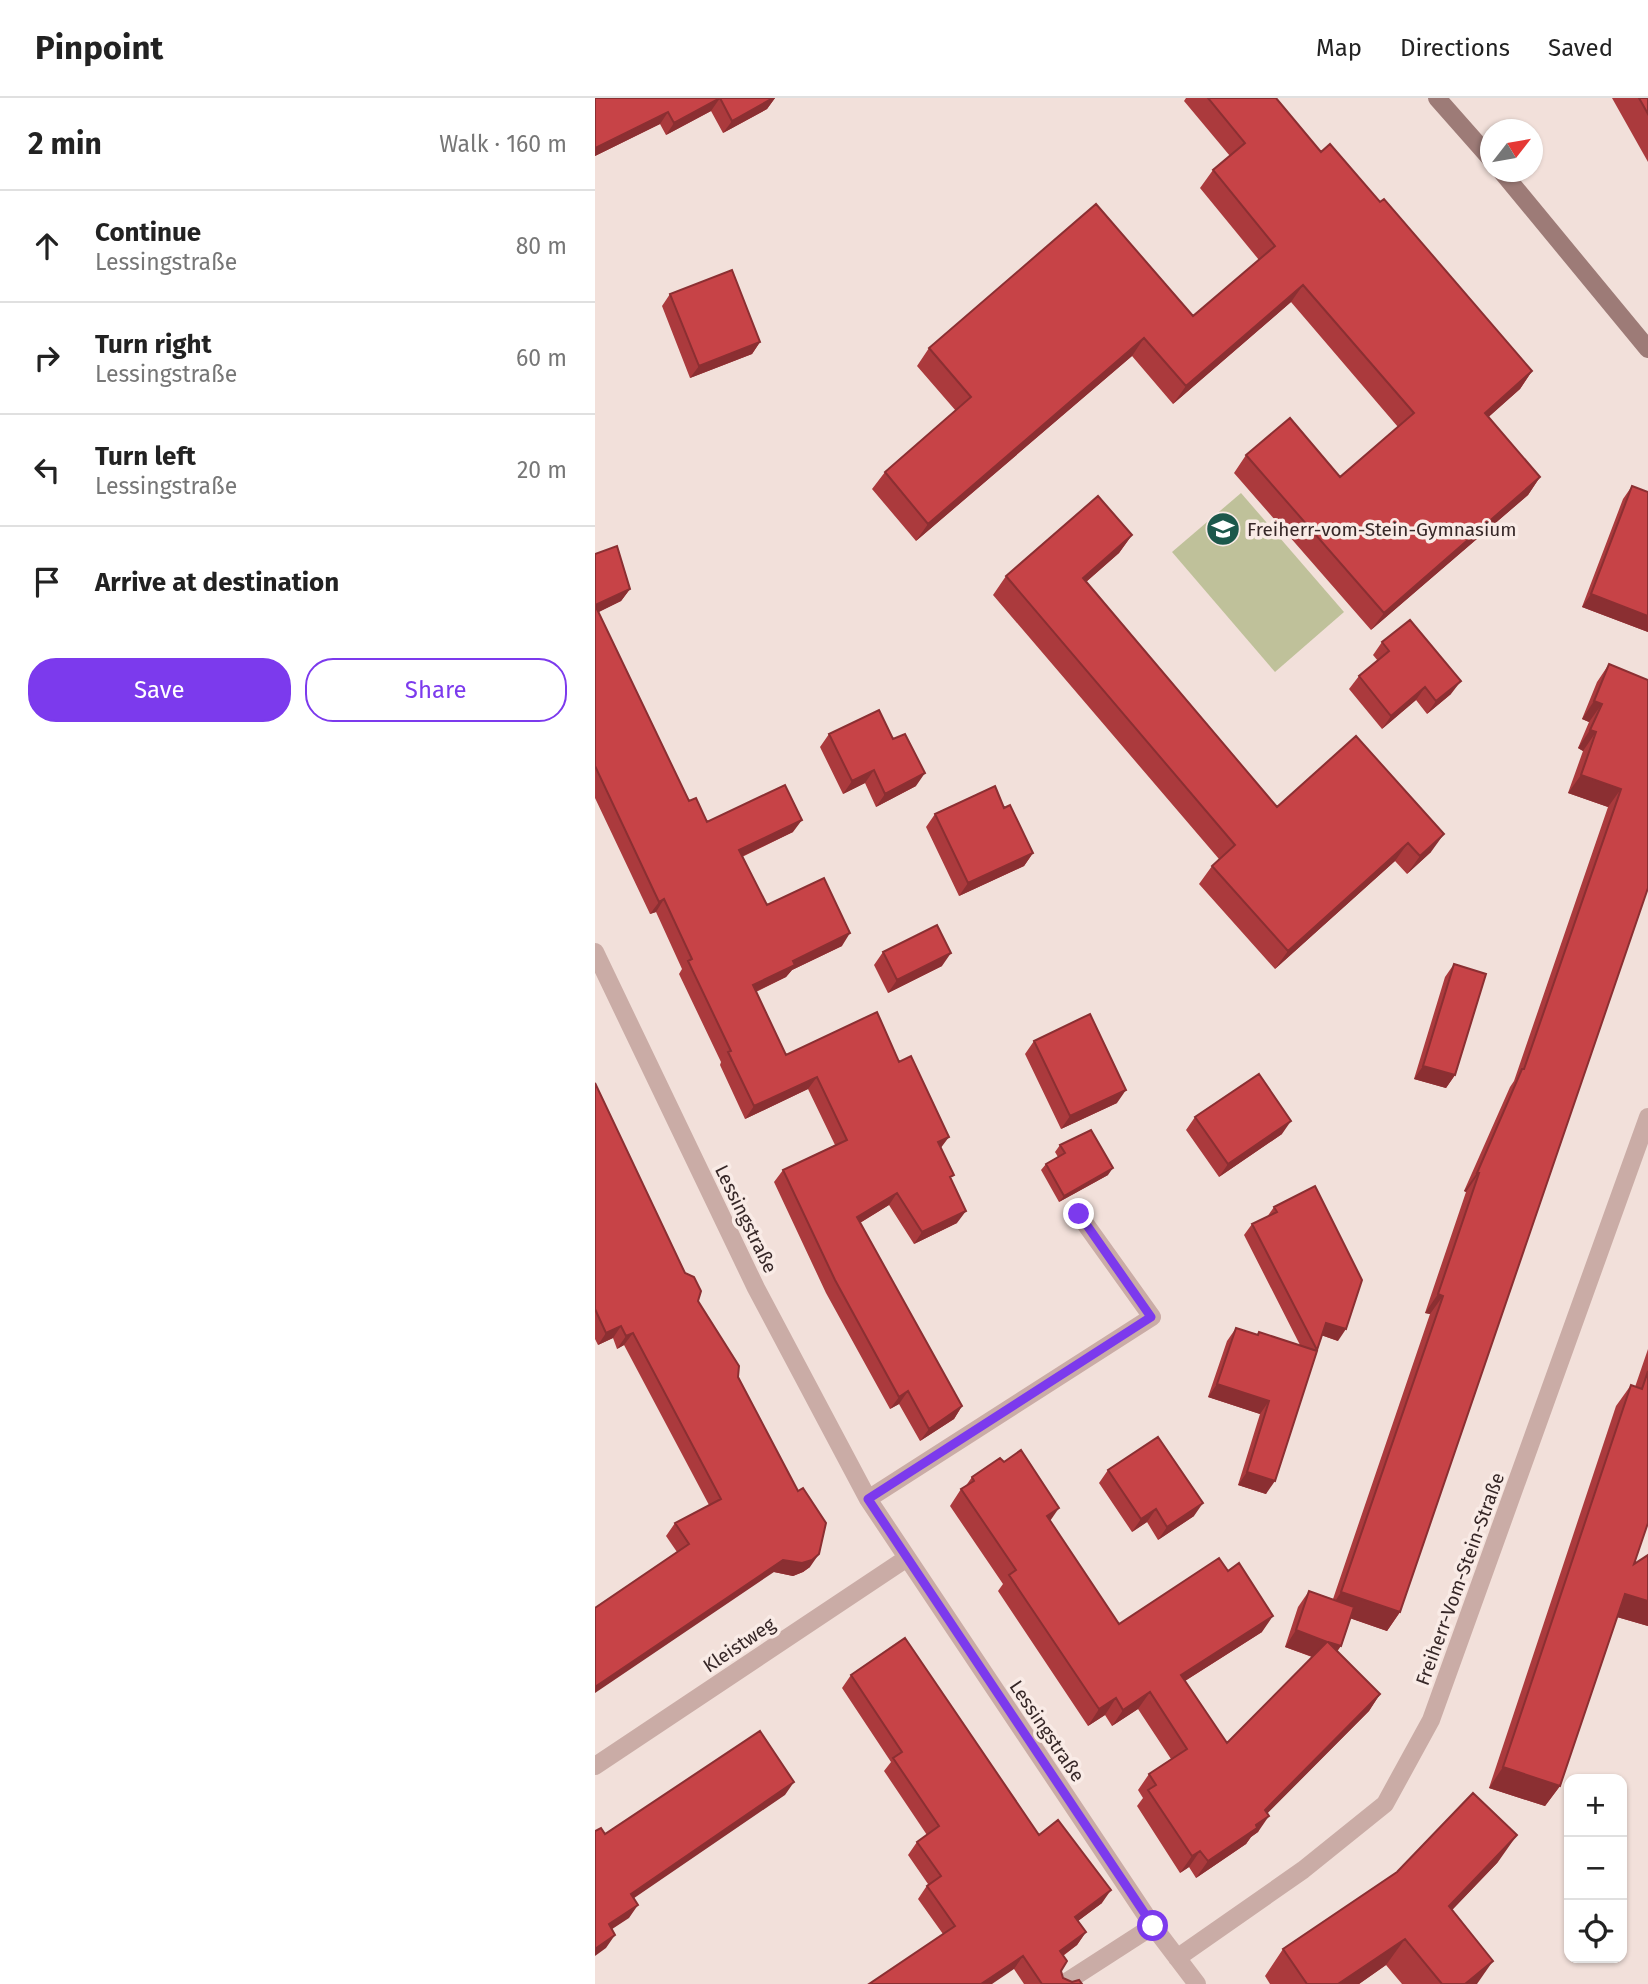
<!DOCTYPE html>
<meta charset="utf-8">
<style>
:root{--surface:#fff;--page:#f6f6f6;--text:#222;--muted:#767676;--line:#e0e0e0;--accent:#7c3aed}
body{margin:0;font-family:"Fira Sans",sans-serif;background:var(--page);color:var(--text)}
.controls{position:absolute;right:21px;bottom:21px;display:grid;overflow:hidden;border-radius:14px;box-shadow:0 2px 5px #0004}
.controls button{width:63px;height:63px;display:grid;place-items:center;padding:0;border:0;border-bottom:2px solid var(--line);background:var(--surface);color:var(--text);font:35px sans-serif}
.compass{position:absolute;left:885px;top:21px;width:63px;height:63px;border-radius:50%;background:var(--surface);box-shadow:0 2px 5px #0004;rotate:59deg}
.stop{position:absolute;width:21px;height:21px;margin:-16px;border:5px solid #7c3aed;border-radius:50%;background:#fff}
.stop.end{background:#7c3aed;border-color:#fff;box-shadow:0 2px 7px #0008}
.list{margin:0;padding:0;list-style:none}
h2{display:flex;justify-content:space-between;align-items:center;height:91px;margin:0;padding:0 28px;font-size:30px}
h2 small{font-size:23px;font-weight:400;color:var(--muted)}
.list li{display:grid;grid-template-columns:46px 1fr auto;gap:21px;align-items:center;box-sizing:border-box;height:112px;padding:0 28px;border-top:2px solid var(--line)}
.list b{display:block;font-size:26px;white-space:nowrap}
.list p{margin:0;font-size:23px;white-space:nowrap;color:var(--muted)}
.list em{font-size:23px;font-style:normal;color:var(--muted)}
.actions{display:flex;gap:14px;padding:21px 28px}
.actions a{flex:1;padding:16px 0;border:2px solid var(--accent);border-radius:28px;text-align:center;font-size:24px;color:var(--accent)}
.actions .main{background:var(--accent);color:#fff}
.icon{flex:none;width:38px;height:38px;fill:none;stroke:currentColor;stroke-width:2;stroke-linecap:round;stroke-linejoin:round}
.map{position:relative;flex:none;width:1053px;height:1886px;overflow:hidden}
header{display:flex;align-items:center;gap:42px;box-sizing:border-box;height:98px;padding:0 35px;background:var(--surface);border-bottom:2px solid var(--line)}
header strong{font-size:33px}
nav{display:flex;gap:38px;margin-inline-start:auto;font-size:24px}
main{display:flex}
aside{flex:1;background:var(--surface)}
.map>svg:first-child{display:block}
.green{fill:#bfc19a}
.lines{fill:none;stroke-linecap:round;stroke-linejoin:round}
.street{stroke:#caaca6;stroke-width:18}
.secondary{stroke:#9d7b77;stroke-width:18}
.wall{fill:#ab3a3d}
.shaded-wall{fill:#8b2f32}
.building{fill:#c74347;stroke:#8b2f32;stroke-width:2}
.route{stroke:#7c3aed;stroke-width:9}
.labels{text-anchor:middle;dominant-baseline:central;stroke-width:7;stroke-linejoin:round;paint-order:stroke}
.poi-label{font-size:19px;fill:#362727;stroke:#f9ebe6;text-anchor:start}
.street-label{font-size:19px;fill:#362727;stroke:#f9ebe6}
</style>
<header>
<strong>Pinpoint</strong>
<nav><a>Map</a><a>Directions</a><a>Saved</a></nav>
</header>
<main>
<aside>
<h2>2 min<small>Walk · 160 m</small></h2>
<ul class="list">
<li><svg class="icon" aria-label="ahead" viewBox="0 0 24 24"><path d="M12 20V5M6 11l6-6 6 6"/></svg><div><b>Continue</b><p>Lessingstraße</p></div><em>80 m</em></li>
<li><svg class="icon" aria-label="right" viewBox="0 0 24 24"><path d="M7 20v-9h11M14 6l5 5-5 5"/></svg><div><b>Turn right</b><p>Lessingstraße</p></div><em>60 m</em></li>
<li><svg class="icon" aria-label="left" viewBox="0 0 24 24"><path d="M17 20v-9H6M10 6l-5 5 5 5"/></svg><div><b>Turn left</b><p>Lessingstraße</p></div><em>20 m</em></li>
<li><svg class="icon" aria-label="arrive" viewBox="0 0 24 24"><path d="M6 21V4h12l-3 4 3 4H6"/></svg><div><b>Arrive at destination</b></div></li>
</ul>
<div class="actions"><a class="main">Save</a><a>Share</a></div>
</aside>
<div class="map">
<svg width="1053" height="1886" viewBox="0 0 1053 1886">
<rect width="100%" height="100%" fill="#f2e0da"/>
<path class="green" d="M646 395 749 514 680 574 577 454Z"/>
<g class="lines">
<path class="street" d="M0 854 161 1190 273 1401 558 1828 602 1886
M273 1401 557 1219 484 1117
M0 1668 312 1460
M582 1860 708 1772 790 1706 836 1622 1053 1019
M468 1886 558 1828"/>
<path class="secondary" d="M842 0 895 60
M907 74 1053 251"/>
</g>
<path class="wall" d="M0 0H180L172 11 128 35 116 13 71 37 65 26 0 58Z
M591 0H681L726 54 785 104 937 273 925 291 893 319 945 379 933 397 776 532 639 375 651 357 745 379 803 329 696 204 578 306 537 258 321 443 277 391 290 374 361 313 322 268 334 250 598 218 664 162 605 90 618 72 635 58 589 3Z
M1017 0H1053V64Z
M75 196 165 244 157 256 95 280 67 208Z
M1037 388 1053 394V534L987 509 1028 401Z
M537 437 524 455 491 484 682 709 761 638 836 754 812 776 800 763 680 871 604 786 617 768 624 761 398 497 411 478Z
M0 456 35 491 26 503 3 514 94 703 112 724 198 734 147 759 172 807 247 848 197 872 191 879 161 894 191 957 304 964 346 1051 356 1081 362 1125 319 1146 294 1107 265 1125 367 1308 359 1321 325 1343 304 1306 295 1311 231 1195 179 1084 188 1072 240 1047 213 991 150 1021 125 967 126 964 84 876 87 871 61 814 55 816 0 700Z
M787 544 856 596 832 616 821 602 787 631 754 591 764 578 783 563 778 557Z
M1014 566 1053 790 805 1514 792 1533 755 1520 742 1553 785 1596 774 1613 672 1715 663 1734 656 1739 651 1746 601 1780 594 1769 585 1775 542 1708 548 1700 543 1692 554 1676 576 1661 543 1611 517 1628 510 1617 493 1628 403 1493 408 1486 355 1408 366 1391 370 1389 377 1379 455 1423 524 1526 667 1534 590 1583 632 1645 717 1559 690 1549 703 1509 714 1493 738 1501 835 1216 830 1215 871 1094 869 1093 915 989 919 983 1013 709 973 695 988 653 983 650 994 624 987 621 1002 584Z
M234 636 298 641 321 688 281 709 270 685 248 696 225 649Z
M409 710 438 755 429 768 364 798 331 729 340 716Z
M288 854 347 868 293 895 279 867Z
M859 866 860 977 851 990 819 981 850 879Z
M439 943 522 1005 466 1031 430 956Z
M0 985 103 1203 143 1279 215 1469 208 1474 198 1478 82 1454 71 1438 80 1425 114 1407 29 1247 22 1251 18 1240 3 1247 0 1241Z
M600 1019 687 1036 624 1079 591 1032Z
M465 1047 513 1077 464 1104 446 1072 451 1066 463 1059 460 1054Z
M679 1109 743 1243 726 1237 671 1396 643 1387 665 1316 613 1299 632 1243 641 1230 662 1237 664 1234 705 1247 649 1137 657 1126 672 1119Z
M1053 1251V1425L1039 1466 1053 1457V1528L1022 1519 965 1688 950 1708 894 1690 1021 1308 1036 1287 1040 1289Z
M513 1372 599 1418 563 1442 552 1424 537 1434 504 1385Z
M256 1577 444 1737 507 1805 483 1823 491 1834 482 1847 468 1858 466 1873 468 1880 477 1884 487 1886H429L419 1871 348 1836 323 1801 333 1786 313 1757 322 1744 332 1737 289 1673 296 1664 247 1590Z
M903 1764 857 1812 882 1886H807L791 1867 764 1886H675L670 1878 688 1851Z"/>
<path class="shaded-wall" d="M125 0 116 13 71 37 79 25Z
M178 0H180L172 11 128 35 137 23Z
M73 14 65 26 0 58V50Z
M708 187 696 204 578 306 591 288Z
M549 240 537 258 321 443 333 426Z
M165 244 157 256 95 280 104 268Z
M937 273 925 291 878 333 890 315Z
M945 379 933 397 776 532 789 515Z
M537 437 524 455 475 498 488 480Z
M35 491 26 503 0 516V507Z
M996 496 1053 518V534L987 509Z
M866 583 856 596 832 616 841 603Z
M830 589 821 602 787 631 796 618Z
M999 603 1007 606 994 624 987 621Z
M995 632 1001 634 988 653 983 650Z
M279 672 270 685 248 696 257 683Z
M330 675 321 688 281 709 290 696Z
M986 677 1026 691 1013 709 973 695Z
M207 722 198 734 135 764 144 752Z
M849 736 836 754 812 776 825 758Z
M813 745 800 763 680 871 693 853Z
M438 755 429 768 364 798 373 785Z
M69 801 61 814 55 816 64 804Z
M255 835 247 848 197 872 191 879 149 899 158 887 198 863Z
M356 855 347 868 293 895 302 882Z
M828 968 860 977 851 990 819 981Z
M222 979 213 991 150 1021 159 1008Z
M531 992 522 1005 466 1031 475 1018Z
M696 1023 687 1036 624 1079 633 1066Z
M354 1039 345 1051 343 1044Z
M518 1070 513 1077 464 1104 469 1098Z
M882 1075H884L871 1094 869 1093Z
M302 1095 294 1107 253 1132 262 1119Z
M371 1113 362 1125 319 1146 327 1134Z
M843 1196 848 1198 835 1216 830 1215Z
M731 1225 751 1231 743 1243 723 1236Z
M26 1228 18 1240 3 1247 11 1235Z
M38 1235 29 1247 22 1251 31 1238Z
M622 1286 674 1303 665 1316 613 1299Z
M313 1293 304 1306 295 1311 304 1299Z
M367 1308 359 1321 325 1343 334 1331Z
M652 1374 680 1383 671 1396 643 1387Z
M608 1405 599 1418 563 1442 572 1429Z
M464 1410 453 1426 452 1418Z
M561 1411 552 1424 537 1434 546 1421Z
M224 1456 215 1469 208 1474 198 1478 179 1474 0 1595V1589L188 1462Z
M746 1494 805 1514 792 1533 734 1513Z
M1030 1496 1053 1503V1528L1015 1517Z
M678 1518 667 1534 574 1593 586 1577Z
M701 1532 732 1544 721 1560 690 1549Z
M733 1544 746 1548 734 1565Z
M555 1594 543 1611 517 1628 528 1612Z
M785 1596 774 1613 659 1729 670 1712Z
M521 1600 510 1617 493 1628 504 1611Z
M908 1669 965 1688 950 1708 894 1690Z
M199 1684 190 1697 26 1809 36 1796Z
M674 1718 663 1734 656 1739 651 1746 601 1780 613 1763Z
M922 1737 903 1764 836 1834 854 1808Z
M605 1753 594 1769 585 1775 597 1758Z
M516 1792 507 1805 471 1832 480 1819Z
M43 1807 34 1820 5 1839 14 1826Z
M491 1834 482 1847 456 1866 465 1853Z
M20 1837 11 1850 0 1858V1851Z
M810 1841 791 1867 764 1886H743Z
M428 1858 419 1871 397 1886H386Z
M898 1863 882 1886H870Z"/>
<path class="building" d="M0 0H178L137 23 125 0 79 25 73 14 0 50Z
M613 0H681L726 54 735 46 785 104 789 101 937 273 890 315 945 379 789 515 651 357 695 320 745 379 819 315 708 187 591 288 549 240 333 426 290 374 376 299 334 250 501 106 598 218 680 148 618 72 650 45Z
M1044 0H1053V16Z
M137 172 165 244 104 268 75 196Z
M1037 388 1053 394V518L996 496Z
M503 398 537 437 488 480 682 709 761 638 849 736 825 758 813 745 693 853 617 768 640 747 411 478Z
M22 448 35 491 0 507 94 703 101 700 112 724 190 687 207 722 144 752 172 807 229 780 255 835 198 863 200 867 158 887 191 957 282 914 304 964 316 958 354 1039 343 1044 359 1077 355 1079 371 1113 327 1134 302 1095 262 1119 367 1308 334 1331 313 1293 304 1299 240 1182 188 1072 252 1042 222 979 159 1008 133 954 136 953 93 863 97 861 69 801 64 804 0 668V456Z
M815 522 866 583 841 603 830 589 796 618 764 578 794 553 787 544Z
M1014 566 1053 582V790L805 1514 746 1494 848 1198 843 1196 884 1075H882L927 971H929L1026 691 986 677 1001 634 995 632 1007 606 999 603Z
M284 612 298 641 310 636 330 675 290 696 279 672 257 683 234 636Z
M400 688 409 710 415 707 438 755 373 785 340 716Z
M342 827 356 855 302 882 288 854Z
M859 866 891 876 860 977 828 968Z
M495 916 531 992 475 1018 439 943Z
M664 976 696 1023 633 1066 600 1019Z
M0 985 90 1175 99 1179 106 1193 103 1203 144 1268 143 1279 203 1393 208 1390 231 1425 224 1456 217 1462 207 1465 188 1462 0 1589V1510L94 1446 80 1425 126 1401 38 1235 31 1238 26 1228 11 1235 0 1211Z
M496 1032 518 1070 469 1098 451 1066 470 1055 465 1047Z
M720 1088 767 1182 751 1231 731 1225 722 1252 657 1126 682 1114 679 1109Z
M641 1230 663 1237 664 1234 722 1253 680 1383 652 1374 674 1303 622 1286Z
M1053 1273V1425L1039 1466 1053 1457V1503L1030 1496 965 1688 908 1669 1036 1287 1047 1291Z
M563 1339 608 1405 572 1429 561 1411 546 1421 513 1372Z
M426 1352 464 1410 452 1418 524 1526 624 1460 633 1473 644 1465 678 1518 586 1577 632 1645 732 1544 701 1532 714 1493 759 1509 746 1548 733 1544 785 1596 670 1712 674 1718 661 1727 662 1730 613 1763 605 1753 597 1758 553 1692 561 1687 554 1676 592 1651 555 1594 528 1612 521 1600 504 1611 414 1477 421 1472 366 1391 379 1383 377 1379 405 1360 409 1364Z
M310 1540 444 1737 463 1722 516 1792 480 1819 491 1834 465 1853 472 1863 466 1873 468 1880 477 1884 484 1882 487 1886H447L428 1858 386 1886H274L360 1828 332 1788 346 1778 322 1744 344 1728 298 1660 307 1654 256 1577Z
M165 1633 199 1684 36 1796 43 1807 14 1826 20 1837 0 1851V1733L6 1730 10 1736Z
M878 1695 922 1737 854 1808 898 1863 870 1886H847L810 1841 743 1886H712L688 1851 802 1774Z"/>
<g class="lines">
<path class="route" d="M484 1116 556 1219 273 1401 558 1828"/>
</g>
<defs>
<g id="school-disc" transform="scale(1.75)"><circle r="9.5" fill="#1c584b" stroke="#f9ebe6"/><path d="M0-5L7-2L0 1L-7-2ZM-4 1L0 2.5L4 1V4Q0 6-4 4Z" fill="#fff"/></g>
</defs>
<g fill-rule="evenodd">
<use href="#school-disc" x="628" y="431"/>
</g>
<g class="labels">
<g class="poi-label">
<text x="652" y="431">Freiherr-vom-Stein-Gymnasium</text>
</g>
<g class="street-label">
<text transform="translate(151 1121) rotate(64)">Lessingstraße</text>
<text transform="translate(865 1481) rotate(-70)">Freiherr-Vom-Stein-Straße</text>
<text transform="translate(144 1547) rotate(-34)">Kleistweg</text>
<text transform="translate(452 1633) rotate(56)">Lessingstraße</text>
</g>
</g>
</svg>
<div class="controls">
<button>+</button>
<button>−</button>
<button><svg class="icon" aria-label="locate" viewBox="0 0 24 24"><circle cx="12" cy="12" r="6"/><path d="M12 2v4M12 18v4M2 12h4M18 12h4"/></svg></button>
</div>
<svg class="compass" viewBox="-18 -18 36 36"><path d="M0-13l5 13h-10z" fill="#e53935"/><path d="M0 13l5-13h-10z" fill="#767676"/></svg>
<div class="stop" style="left:558px;top:1828px"></div>
<div class="stop end" style="left:484px;top:1116px"></div>
</div>
</main>
